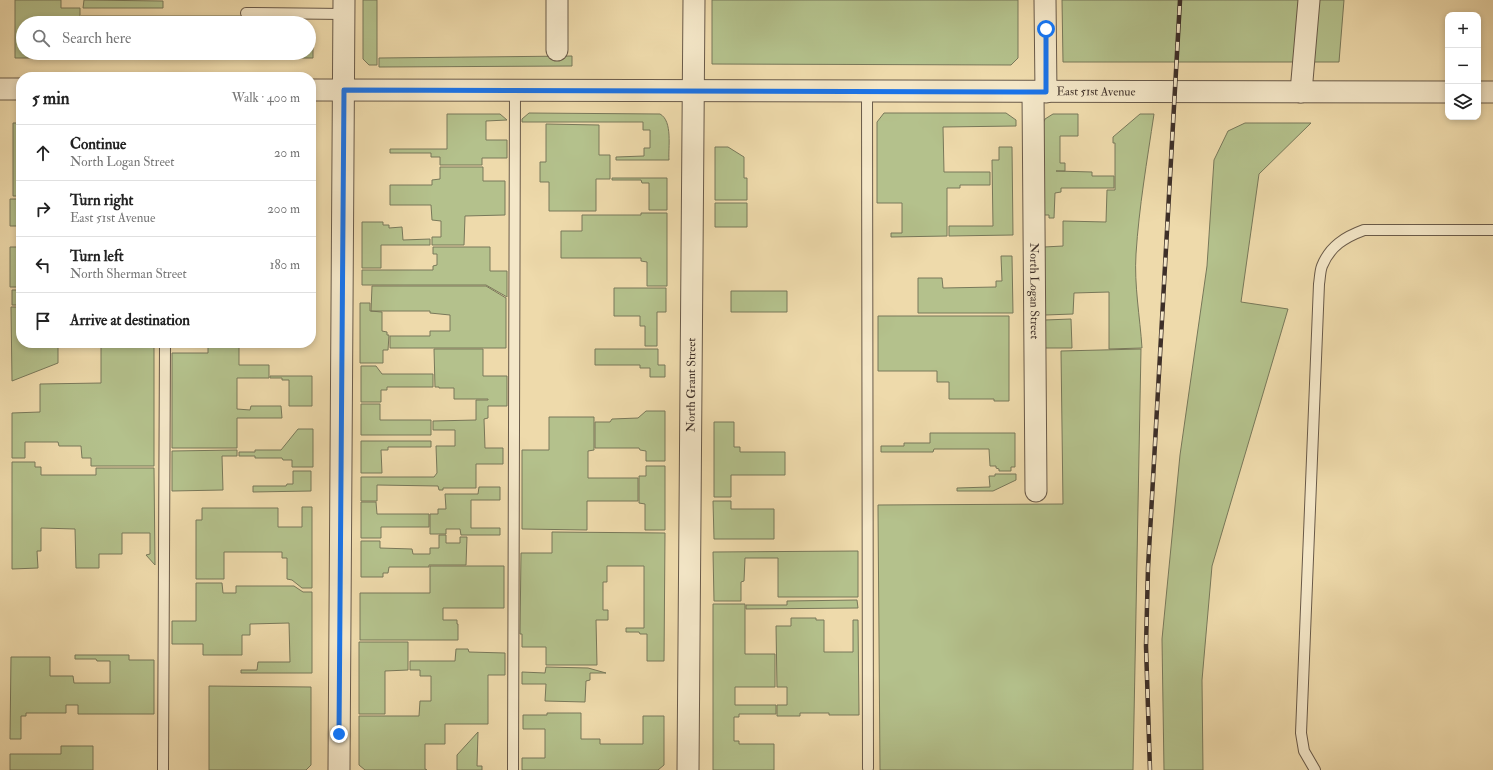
<!DOCTYPE html>
<meta charset="utf-8">
<style>
:root{--surface:#fff;--page:#f6f6f6;--text:#222;--muted:#767676;--line:#e0e0e0}
body{margin:0;font-family:"IM FELL Double Pica",serif;background:var(--page);color:var(--text)}
.controls{position:absolute;right:12px;top:12px;display:grid;overflow:hidden;border-radius:8px;box-shadow:0 2px 6px #0003}
.controls button{width:36px;height:36px;display:grid;place-items:center;padding:0;border:0;border-bottom:1px solid var(--line);background:var(--surface);color:var(--text);font:20px sans-serif}
.stop{position:absolute;width:12px;height:12px;margin:-9px;border:3px solid #1a73e8;border-radius:50%;background:#fff}
.stop.end{background:#1a73e8;border-color:#fff;box-shadow:0 1px 4px #0008}
.list{margin:0;padding:0;list-style:none}
h2{display:flex;justify-content:space-between;align-items:center;height:52px;margin:0;padding:0 16px;font-size:17px}
h2 small{font-size:13px;font-weight:400;color:var(--muted)}
.list li{display:grid;grid-template-columns:26px 1fr auto;gap:12px;align-items:center;box-sizing:border-box;height:56px;padding:0 16px;border-top:1px solid var(--line)}
.list b{display:block;font-size:15px;white-space:nowrap}
.list p{margin:0;font-size:13px;white-space:nowrap;color:var(--muted)}
.list em{font-size:13px;font-style:normal;color:var(--muted)}
.icon{flex:none;width:22px;height:22px;fill:none;stroke:currentColor;stroke-width:2;stroke-linecap:round;stroke-linejoin:round}
.map{position:relative;flex:none;width:1493px;height:770px;overflow:hidden}
.search{position:absolute;background:var(--surface);box-shadow:0 2px 6px #0003;left:16px;top:16px;width:300px;height:44px;display:flex;align-items:center;gap:10px;box-sizing:border-box;padding:0 14px;border-radius:22px;color:var(--muted);font-size:15px}
.panel{position:absolute;background:var(--surface);box-shadow:0 2px 6px #0003;left:16px;top:72px;width:300px;height:276px;border-radius:16px}
.map>svg:first-child{display:block}
.green{fill:#b4c18c;stroke:#78785a}
.lines{fill:none;stroke-linecap:round;stroke-linejoin:round}
.service-casing{stroke:#695a49;stroke-width:12}
.minor-casing{stroke:#695a49;stroke-width:23}
.service{stroke:#f4e7c8;stroke-width:10}
.minor{stroke:#f4e7c8;stroke-width:21}
.rail-casing{stroke:#3d2f28;stroke-width:4.5}
.rail{stroke:#f4e7c8;stroke-width:3;stroke-dasharray:9;stroke-linecap:butt}
.route{stroke:#1a73e8;stroke-width:5}
.labels{text-anchor:middle;dominant-baseline:central;stroke-width:3.5;stroke-linejoin:round;paint-order:stroke}
.street-label{font-size:12px;fill:#3d2f28;stroke:#f4e7c8}
</style>
<div class="map">
<svg width="1493" height="770" viewBox="0 0 1493 770">
<rect width="100%" height="100%" fill="#eedaab"/>
<filter id="stains"><feTurbulence type="fractalNoise" baseFrequency=".005" numOctaves="4"/><feColorMatrix values="0 0 0 0 .2 0 0 0 0 .09 0 0 0 0 .02 0 0 0 .5 -.17"/></filter>
<radialGradient id="worn" r=".72"><stop offset=".6" stop-color="#630" stop-opacity="0"/><stop offset="1" stop-color="#630" stop-opacity=".3"/></radialGradient>
<path class="green" d="M15 0H61V8H80V23H23V53H80L79 58H15Z
M84 0 163 1V8H83Z
M363 0H377V65H369L363 59Z
M712 0H1018V58L1011 65 712 64Z
M1062 0H1344L1339 62H1063Z
M81 16H245L244 23H81Z
M310 26 313 33V58H81V53H309Z
M572 56V66L379 67V58Z
M529 113 660 114C673 121 668 148 669 160H616V157L644 156V148H650V130H643V122H522V119Z
M884 113H1006L1016 120V126L943 127 944 172H990V185H960V188H947V236L891 237V233H902V203H877V122Z
M447 114H500L507 120 486 121V140H507V158H482V165H440V157H431V153H390V149H447Z
M1053 114H1078V136H1060V163H1065V171H1056L1092 172V176H1114V188H1061V192L1055 193 1054 218H1049V215H1042V125L1045 119Z
M1140 114H1154C1147 161 1139 207 1136 254 1134 285 1140 317 1142 348L1109 349V292L1074 293 1073 314 1045 315 1044 247 1063 246V221L1106 222 1107 190H1115V143H1113V137Z
M13 123H21V196H13Z
M1245 123H1311L1259 174 1241 302 1288 309 1212 566 1202 680 1203 770H1164L1162 639 1180 455 1207 266 1214 160 1228 131Z
M546 124 599 125V155H610V179H596V211H549V182H540V162H546Z
M715 147H728L744 157V178H747V200H715Z
M999 147H1012L1013 235 949 236V226H993L992 160H999Z
M440 167H483V181H505V215L465 216 464 245H432V237H441V221L432 220 431 205H390V185H432V180L440 179Z
M311 178H313V289H311Z
M612 178H667V210H649V183H642L641 180H612Z
M10 199H21V226H10Z
M715 203H747V227H715Z
M641 213H667V286H647V262L641 261V258H561V231H582V215H641Z
M362 222H383V225H389V228L402 227 403 240 430 239V245H381V268H362Z
M10 247H21V287H10Z
M433 247H490V271H507V297L486 285H362V270H433V266L437 265V254H433Z
M1001 256H1012L1013 313H918V278H942L943 288 996 287V281H1002Z
M372 286H486L506 298V348H390V336H430V331H450V315L430 313V311H371Z
M614 288H666V312H657V346H645V326H640V316H614Z
M12 290H21V305H12Z
M731 291H787V312H731Z
M311 294H314V337H311Z
M360 303H370V311L382 312V331L387 332V335H389L388 350H383V363H360Z
M11 307H21V343H58V363L12 381Z
M878 316H1009V401H994V399H949V382H937V371H878Z
M1071 319 1072 348H1045V320Z
M101 343H154V466H91V458H82L81 446H59L58 442H25V458H12V413L40 412V384L101 383Z
M208 343H239V365H269V378H237V409L250 410 251 406H281L282 418H237V448H172V353H208Z
M434 349H483V376H507V406H488V418L484 419 485 448H503V464H476V488H443V490H439L438 486 377 485V501H361V477H434L437 473 436 446H455V430H433V421L476 420V400H488V399H454V388H439V387H435Z
M595 349H658V365H665V377H650V368H640V365H595Z
M1141 349 1133 770H880L878 505 1063 504 1061 351Z
M361 366H376L382 374H433V387H387V390H381V402H361Z
M270 376H312V406H289V380H282V378H270Z
M361 404H380V420H431V435H361Z
M646 411H665V461H646V451L640 450 639 448H595V422H610L612 419 638 418Z
M549 417H594V450L588 451V478H638V501H587V530L522 529V450H549Z
M714 422H734V447H740V452H785V475H731V497H714Z
M298 429H313V467H292V460H283L282 458H255V456H239V452H255V450H281Z
M930 433H1015V467H1011V471H999V469L996 468V466H990L989 449H934L933 452H881V446H904V443H930Z
M361 441H431V447H388V450H381L382 473H361Z
M237 450V456H222L223 490 172 491V451Z
M12 462H35V467H41V475H96V468H154L155 565 146 555 150 554V533H122V554H99V568H76L75 529 41 528V551H37L38 568 12 569Z
M646 466H665V530H645V504L639 503V476H646Z
M293 471H311V491L253 492V486H286L287 484H293Z
M995 474H1016V480L993 491H957V488L990 487 989 476H995Z
M479 487H500V500H471V528H500V535H461L460 529H446V534H430V514H438V509H446L445 494H478Z
M713 501H731V509H774V539H714Z
M361 502H376L377 514H429V527H381V538H361Z
M302 507H312V588H302L292 580 287 579V558H282V552H224V579H196V520H202V508H278V527H302Z
M552 532 665 533 664 661H647V634H640L639 632H626V628H644V566H607V582H603V610H608V620H596L597 665H546V647H522V634H520L521 553H552Z
M439 535H446V543H460V537H467L466 565H429V567H389L388 573H383V577H361V541H380V548L412 549 413 554H430V548H439Z
M858 551V597H778V558H745L744 581 741 582V601H714L713 552Z
M430 566H504V608H443V620H457V624H458V640H360V593H430Z
M196 583H222L223 593H236V586H294L303 592H312V673H241V670H257L258 662H290L289 623 250 624V635H242V655H203V644H172V621H196Z
M857 600 858 608 746 609V605H787V601Z
M713 604H745V654H775V687H735V705H776V714H739V717H734V741H739V744H774V770H713Z
M791 618H816V620H824V652H853V620H858L859 715H829V713H800V716H777V705H787V687H777L776 626H791Z
M359 642H408V670L385 671V714H359Z
M456 649H468L469 652 505 653V675H488V724H445V744H425V769L427 770H365L359 765V716H419L420 701H431V676H420V670H410V661H455Z
M75 655H129V660H154V714H78V705H66V713H26V716H21V739H10L11 657H50V676H73L74 683H110V661H97L96 659H75Z
M546 667 588 668 606 673H590V680L586 681 585 702 545 701 546 684H522V672L545 673Z
M209 686 311 687V765L306 770H209Z
M547 713H581V739H600V744H643V716H664V765L658 770H522V758H545V729H523V715H547Z
M478 732 477 766H482V770H457V755Z
M61 746H93V770H10V754H61Z"/>
<g class="lines">
<g class="service-casing">
<path id="service" d="M246 13 344 14
M867 91 868 768
M163 770 165 343
M513 770 515 91
M1315 770 1304 751 1301 733 1319 284C1320 278 1320 271 1322 266 1330 246 1345 237 1364 230H1493"/>
</g>
<g class="minor-casing">
<g id="minor">
<path d="M557 0V50"/>
<path d="M1045 0 1046 92"/>
<path d="M0 89H21"/>
<path id="s1" d="M311 90 1448 92"/>
<path id="s2" d="M1033 92 1036 491"/>
<path d="M1301 92 1309 0"/>
<path d="M1478 92H1493"/>
<path d="M339 770 344 0"/>
<path id="s3" d="M688 770 694 0"/>
</g>
</g>
<use href="#service" class="service"/>
<use href="#minor" class="minor"/>
<g class="rail-casing">
<path id="rail" d="M1150 770 1146 646 1148 568 1180 0"/>
</g>
<use href="#rail" class="rail"/>
</g>
<g class="lines">
<path class="route" d="M339 734 344 90 1046 92V29"/>
</g>
<g class="labels">
<g class="street-label">
<text stroke="none"><textPath href="#s1" startOffset="785">East 51st Avenue</textPath></text>
<text stroke="none"><textPath href="#s2" startOffset="199">North Logan Street</textPath></text>
<text stroke="none"><textPath href="#s3" startOffset="385">North Grant Street</textPath></text>
</g>
</g>
<rect width="100%" height="100%" filter="url(#stains)"/>
<rect width="100%" height="100%" fill="url(#worn)"/>
</svg>
<div class="controls">
<button>+</button>
<button>−</button>
<button><svg class="icon" aria-label="layers" viewBox="0 0 24 24"><path d="M12 4l9 5-9 5-9-5zM3 14l9 5 9-5"/></svg></button>
</div>
<div class="stop" style="left:1046px;top:29px"></div>
<div class="stop end" style="left:339px;top:734px"></div>
<div class="search"><svg class="icon" aria-label="search" viewBox="0 0 24 24"><circle cx="10" cy="10" r="6"/><path d="M15 15l6 6"/></svg>Search here</div>
<section class="panel">
<h2>5 min<small>Walk · 400 m</small></h2>
<ul class="list">
<li><svg class="icon" aria-label="ahead" viewBox="0 0 24 24"><path d="M12 20V5M6 11l6-6 6 6"/></svg><div><b>Continue</b><p>North Logan Street</p></div><em>20 m</em></li>
<li><svg class="icon" aria-label="right" viewBox="0 0 24 24"><path d="M7 20v-9h11M14 6l5 5-5 5"/></svg><div><b>Turn right</b><p>East 51st Avenue</p></div><em>200 m</em></li>
<li><svg class="icon" aria-label="left" viewBox="0 0 24 24"><path d="M17 20v-9H6M10 6l-5 5 5 5"/></svg><div><b>Turn left</b><p>North Sherman Street</p></div><em>180 m</em></li>
<li><svg class="icon" aria-label="arrive" viewBox="0 0 24 24"><path d="M6 21V4h12l-3 4 3 4H6"/></svg><div><b>Arrive at destination</b></div></li>
</ul>
</section>
</div>
